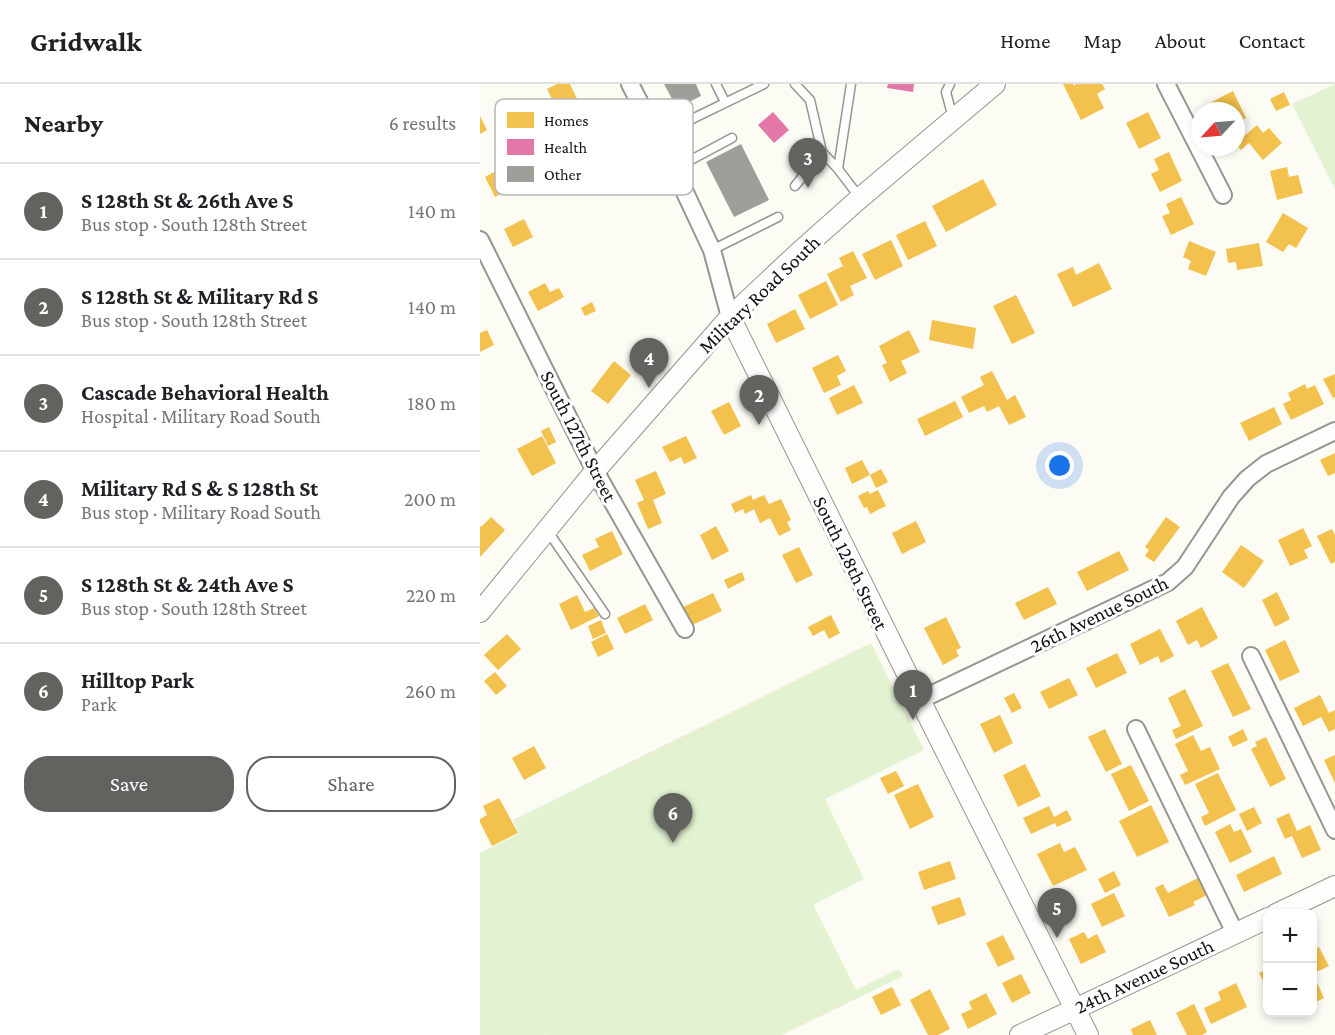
<!DOCTYPE html>
<meta charset="utf-8">
<style>
:root{--surface:#fff;--page:#f2f2f2;--text:#202124;--muted:#757577;--line:#e0e0e0;--accent:#62625f}
body{margin:0;font-family:"Crimson Pro",serif;background:var(--page);color:var(--text)}
.controls{position:absolute;right:18px;bottom:18px;display:grid;overflow:hidden;border-radius:12px;box-shadow:0 3px 9px #0003}
.controls button{width:54px;height:54px;display:grid;place-items:center;padding:0;border:0;border-bottom:2px solid var(--line);background:var(--surface);color:var(--text);font:30px sans-serif}
.compass{position:absolute;left:711px;top:18px;width:54px;height:54px;border-radius:50%;background:var(--surface);box-shadow:0 3px 9px #0003;rotate:244deg}
.you{position:absolute;left:580px;top:382px;width:21px;height:21px;margin:-15px;border:4px solid #fff;border-radius:50%;background:#1a73e8;box-shadow:0 0 0 9px #1a73e833}
.badge{display:grid;place-items:center;width:39px;height:39px;border-radius:50%;background:var(--accent);color:#fff;font-size:20px;font-weight:700}
.pin{position:absolute;translate:-50% -50px;filter:drop-shadow(0 2px 3px #0008)}
.pin::after{content:'';position:absolute;top:32px;width:21px;height:18px;background:inherit;clip-path:polygon(0 0,100% 0,50% 100%)}
.list{margin:0;padding:0;list-style:none}
h2{display:flex;justify-content:space-between;align-items:center;height:78px;margin:0;padding:0 24px;font-size:26px}
h2 small{font-size:20px;font-weight:400;color:var(--muted)}
.list li{display:grid;grid-template-columns:39px 1fr auto;gap:18px;align-items:center;box-sizing:border-box;height:96px;padding:0 24px;border-top:2px solid var(--line)}
.list b{display:block;font-size:22px;white-space:nowrap}
.list p{margin:0;font-size:20px;white-space:nowrap;color:var(--muted)}
.list em{font-size:20px;font-style:normal;color:var(--muted)}
.actions{display:flex;gap:12px;padding:18px 24px}
.actions a{flex:1;padding:14px 0;border:2px solid var(--accent);border-radius:24px;text-align:center;font-size:21px;color:var(--accent)}
.actions .main{background:var(--accent);color:#fff}
.map{position:relative;flex:none;width:855px;height:951px;overflow:hidden}
header{display:flex;align-items:center;gap:36px;box-sizing:border-box;height:84px;padding:0 30px;background:var(--surface);border-bottom:2px solid var(--line)}
header strong{font-size:28px}
nav{display:flex;gap:33px;margin-inline-start:auto;font-size:21px}
main{display:flex}
aside{flex:1;background:var(--surface)}
.map>svg:first-child{display:block}
.green{fill:#e3f3d2}
.homes{fill:#f2c14e}
.health{fill:#e377a8}
.building{fill:#9f9e99}
.lines{fill:none;stroke-linecap:round;stroke-linejoin:round}
.service-casing{stroke:#969592;stroke-width:11}
.minor-casing{stroke:#969592;stroke-width:20}
.tertiary-casing{stroke:#969592;stroke-width:22}
.service{stroke:#fffefd;stroke-width:8}
.minor{stroke:#fffefd;stroke-width:16}
.tertiary{stroke:#fffefd;stroke-width:20}
.labels{text-anchor:middle;dominant-baseline:central;stroke-width:6;stroke-linejoin:round;paint-order:stroke}
.street-label{font-size:20px;fill:#0f0f0f;stroke:#fff}
.key{fill:#fff;stroke:#b7b7b7;stroke-width:1.5}
.key-label{font-size:16px;fill:#0f0f0f}
</style>
<header>
<strong>Gridwalk</strong>
<nav><a>Home</a><a>Map</a><a>About</a><a>Contact</a></nav>
</header>
<main>
<aside>
<h2>Nearby<small>6 results</small></h2>
<ul class="list">
<li><span class="badge">1</span><div><b>S 128th St &amp; 26th Ave S</b><p>Bus stop · South 128th Street</p></div><em>140 m</em></li>
<li><span class="badge">2</span><div><b>S 128th St &amp; Military Rd S</b><p>Bus stop · South 128th Street</p></div><em>140 m</em></li>
<li><span class="badge">3</span><div><b>Cascade Behavioral Health</b><p>Hospital · Military Road South</p></div><em>180 m</em></li>
<li><span class="badge">4</span><div><b>Military Rd S &amp; S 128th St</b><p>Bus stop · Military Road South</p></div><em>200 m</em></li>
<li><span class="badge">5</span><div><b>S 128th St &amp; 24th Ave S</b><p>Bus stop · South 128th Street</p></div><em>220 m</em></li>
<li><span class="badge">6</span><div><b>Hilltop Park</b><p>Park</p></div><em>260 m</em></li>
</ul>
<div class="actions"><a class="main">Save</a><a>Share</a></div>
</aside>
<div class="map">
<svg width="855" height="951" viewBox="0 0 855 951">
<rect width="100%" height="100%" fill="#fcfbf4"/>
<path class="green" d="M855 0V105L812 20Z
M391 559 444 666 345 715 384 795 333 821 376 906 419 885 423 892 302 951H67L66 950 64 951H0V769L39 750 33 736Z"/>
<path class="homes" d="M77 0H90L101 23 91 28 95 37 85 42 67 5Z
M583 0H593L594 2 596 0H622L625 5 617 10 624 24 601 36Z
M753 7 766 34 756 40V27H734L730 19Z
M804 8 810 21 796 27 790 15Z
M668 28 681 54 659 65 646 39Z
M0 32 7 46 0 50Z
M777 41 783 49 789 44 802 59 783 76 769 59 761 66 756 61V59Z
M689 68 702 97 680 108 671 90 679 86 674 75Z
M23 83 34 103 15 113 5 93Z
M807 83 809 93 818 91 823 109 797 116 790 87Z
M503 95 517 121 466 148 452 122Z
M701 113 714 140 691 151 682 132 690 129 686 120Z
M803 129 828 144 816 164 809 160 803 168 786 158Z
M44 135 53 153 33 163 24 145Z
M445 137 457 162 428 176 416 151Z
M411 156 423 182 395 196 382 170Z
M709 157 736 168 726 192 708 185 711 177 703 173Z
M779 159 783 182 757 186 756 178 748 179 746 165Z
M373 167 387 194 370 202 374 211 361 218 347 190 363 182 359 174Z
M619 179 632 205 593 223 577 190 593 183 596 191Z
M346 197 358 221 330 235 318 211Z
M65 199 70 208 79 204 84 213 58 227 48 208Z
M536 211 555 249 532 260 513 222Z
M112 218 116 227 105 232 101 224Z
M315 225 325 245 296 259 287 240Z
M452 236 496 244 493 265 449 256Z
M7 246 14 261 0 268V249Z
M429 246 440 268 421 277 427 289 410 298 402 281 407 279 399 262Z
M358 271 366 287 357 292 361 301 344 309 332 284Z
M134 277 151 291 128 320 111 307Z
M512 287 527 316 535 311 546 333 529 341 519 322 507 328 504 322 489 329 481 313 504 301 500 293Z
M855 290V313L853 314 843 295Z
M825 300 827 305 835 301 844 320 811 336 803 320 811 316 808 309Z
M374 301 383 319 357 331 349 314Z
M475 317 483 333 445 352 437 335Z
M249 318 261 342 244 351 231 327Z
M794 323 802 340 769 357 760 339Z
M69 343 76 358 68 362 61 347Z
M62 352 76 379 52 392 37 365Z
M206 352 217 374 204 380 201 373 190 378 182 363Z
M855 369V389L848 392 840 376Z
M382 376 390 391 401 385 408 398 396 404 390 391 372 400 365 384Z
M176 387 186 410 173 416 182 439 168 445 157 419 164 416 155 396Z
M398 406 406 422 390 430 387 423 384 424 378 412 388 407 390 410Z
M271 411 273 416 284 411 289 420 301 415 311 436 307 438 311 446 299 452 290 434 280 439 274 425 265 430 263 425 255 429 251 420Z
M11 433 25 446 0 473V442L1 443Z
M686 433 700 443 674 478 665 472 669 466 665 463Z
M436 437 446 458 422 470 412 449Z
M236 442 249 467 232 476 220 451Z
M823 444 832 462 824 466 828 474 810 482 798 456Z
M852 445 855 451V478L851 480 837 452Z
M132 447 143 470 110 487 102 471 119 463 115 455Z
M761 461 784 477 764 504 742 488Z
M319 463 333 491 316 499 302 471Z
M639 467 649 486 607 507 597 488Z
M262 488 265 496 248 505 244 496Z
M568 503 577 520 544 536 535 519Z
M797 508 810 535 795 543 782 516Z
M233 509 242 527 208 543 199 525Z
M97 511 105 528 114 524 119 532 91 546 79 520Z
M165 520 173 536 145 550 137 534Z
M722 523 738 554 721 564 717 556 708 561 696 537Z
M351 531 360 549 349 555 344 546 333 552 328 543Z
M466 533 481 564 476 566 479 572 463 581 444 544Z
M121 536 126 549 113 555 108 542Z
M680 545 694 572 681 579 678 572 660 581 650 560Z
M27 550 41 565 18 586 4 571Z
M127 550 134 565 118 573 111 558Z
M805 556 820 588 800 597 785 566Z
M637 569 647 589 616 604 606 584Z
M748 579 771 625 753 633 731 587Z
M15 588 27 602 16 611 4 597Z
M589 594 598 611 569 625 560 608Z
M705 605 723 642 696 655 692 646 701 642 688 614Z
M534 609 542 624 532 629 524 614Z
M840 611 849 629 855 626V645L849 648 841 633 823 642 814 624Z
M520 631 533 659 514 669 500 640Z
M625 645 642 680 626 688 608 653Z
M763 645 768 656 753 663 748 653Z
M713 651 721 667 730 663 740 685 705 701 700 691 708 687 695 660Z
M786 653 806 695 790 703 771 665 777 662 775 658Z
M54 662 66 684 44 696 32 674Z
M855 671V699L844 676Z
M545 680 561 712 538 723 523 691Z
M651 681 669 717 649 727 631 690Z
M416 687 424 702 408 710 400 694Z
M738 689 756 726 725 742 721 733 729 729 715 700Z
M438 700 454 733 430 745 414 711Z
M19 714 38 749 12 762 0 738V735L7 731 3 722Z
M671 721 689 758 657 773 639 737Z
M569 722 574 733 587 726 592 736 577 743 575 739 551 750 543 734Z
M774 723 782 739 767 747 759 730Z
M809 729 817 747 830 741 841 766 822 774 812 752 805 755 796 735Z
M750 740 754 748 761 745 772 768 750 779 735 748Z
M580 759 584 768 595 763 607 786 573 802 557 770Z
M794 772 802 790 764 808 756 791Z
M470 777 476 795 444 806 438 788Z
M634 787 641 801 625 809 618 795Z
M718 794 727 811 713 818 715 821 689 833 675 804 683 800 688 809Z
M634 809 645 832 622 843 611 820Z
M480 813 486 831 458 841 451 823Z
M604 848 608 855 617 850 626 868 601 880 589 855Z
M523 851 535 875 518 883 506 859Z
M839 863 849 882 832 890V866Z
M788 885V907L779 889Z
M541 890 551 909 532 919 522 899Z
M835 894 844 914 832 920V895Z
M756 899 767 923 731 940 724 924 741 916 738 908Z
M412 903 421 921 401 931 392 913Z
M450 905 470 945 458 951H448L430 916Z
M506 909 517 930 488 945 481 930 492 925 489 918Z
M714 920 727 948 722 951H707L696 929Z
M670 936 677 951H653L651 945Z"/>
<path class="health" d="M408 0H434L433 8 407 4Z
M293 28 309 46 294 59 278 41Z"/>
<path class="building" d="M184 0H216L221 12 197 24Z
M261 60 289 116 254 133 226 78Z"/>
<g class="lines">
<g class="service-casing">
<path id="service" d="M236 0 245 18
M371 0 358 85 380 114
M470 0 466 8 473 34
M177 52 284 0
M342 68 358 85
M194 85 252 54
M315 102 342 68 330 16 315 0
M232 166 298 133
M67 446 125 530"/>
</g>
<g class="minor-casing">
<path id="minor" d="M150 0 194 85 232 166 250 233
M686 0 743 111
M0 156 115 387 205 545
M771 572 855 746
M440 616 688 498 705 483 751 413 767 395 786 380 855 347
M656 645 755 849"/>
</g>
<g class="tertiary-casing">
<path id="tertiary" d="M250 233 440 616 608 951
M0 528 115 387 250 233 316 171 380 114 515 0
M796 830 855 802
M540 951 788 834"/>
</g>
<use href="#service" class="service"/>
<use href="#minor" class="minor"/>
<use href="#tertiary" class="tertiary"/>
</g>
<g class="labels">
<g class="street-label">
<text transform="translate(279 210) rotate(-44)">Military Road South</text>
<text transform="translate(99 352) rotate(63)">South 127th Street</text>
<text transform="translate(371 479) rotate(64)">South 128th Street</text>
<text transform="translate(619 530) rotate(-26)">26th Avenue South</text>
<text transform="translate(664 892) rotate(-25)">24th Avenue South</text>
</g>
</g>
<rect x="15" y="15" width="198" height="96" rx="9" class="key"/>
<rect x="27" y="28" width="27" height="16" fill="#f2c14e"/>
<rect x="27" y="55" width="27" height="16" fill="#e377a8"/>
<rect x="27" y="82" width="27" height="16" fill="#9f9e99"/>
<g class="key-label">
<text x="64" y="42">Homes</text>
<text x="64" y="69">Health</text>
<text x="64" y="96">Other</text>
</g>
</svg>
<div class="controls">
<button>+</button>
<button>−</button>
</div>
<svg class="compass" viewBox="-18 -18 36 36"><path d="M0-13l5 13h-10z" fill="#e53935"/><path d="M0 13l5-13h-10z" fill="#757577"/></svg>
<div class="you"></div>
<div class="pin badge" style="left:433px;top:636px">1</div>
<div class="pin badge" style="left:279px;top:341px">2</div>
<div class="pin badge" style="left:328px;top:104px">3</div>
<div class="pin badge" style="left:169px;top:304px">4</div>
<div class="pin badge" style="left:577px;top:854px">5</div>
<div class="pin badge" style="left:193px;top:759px">6</div>
</div>
</main>
